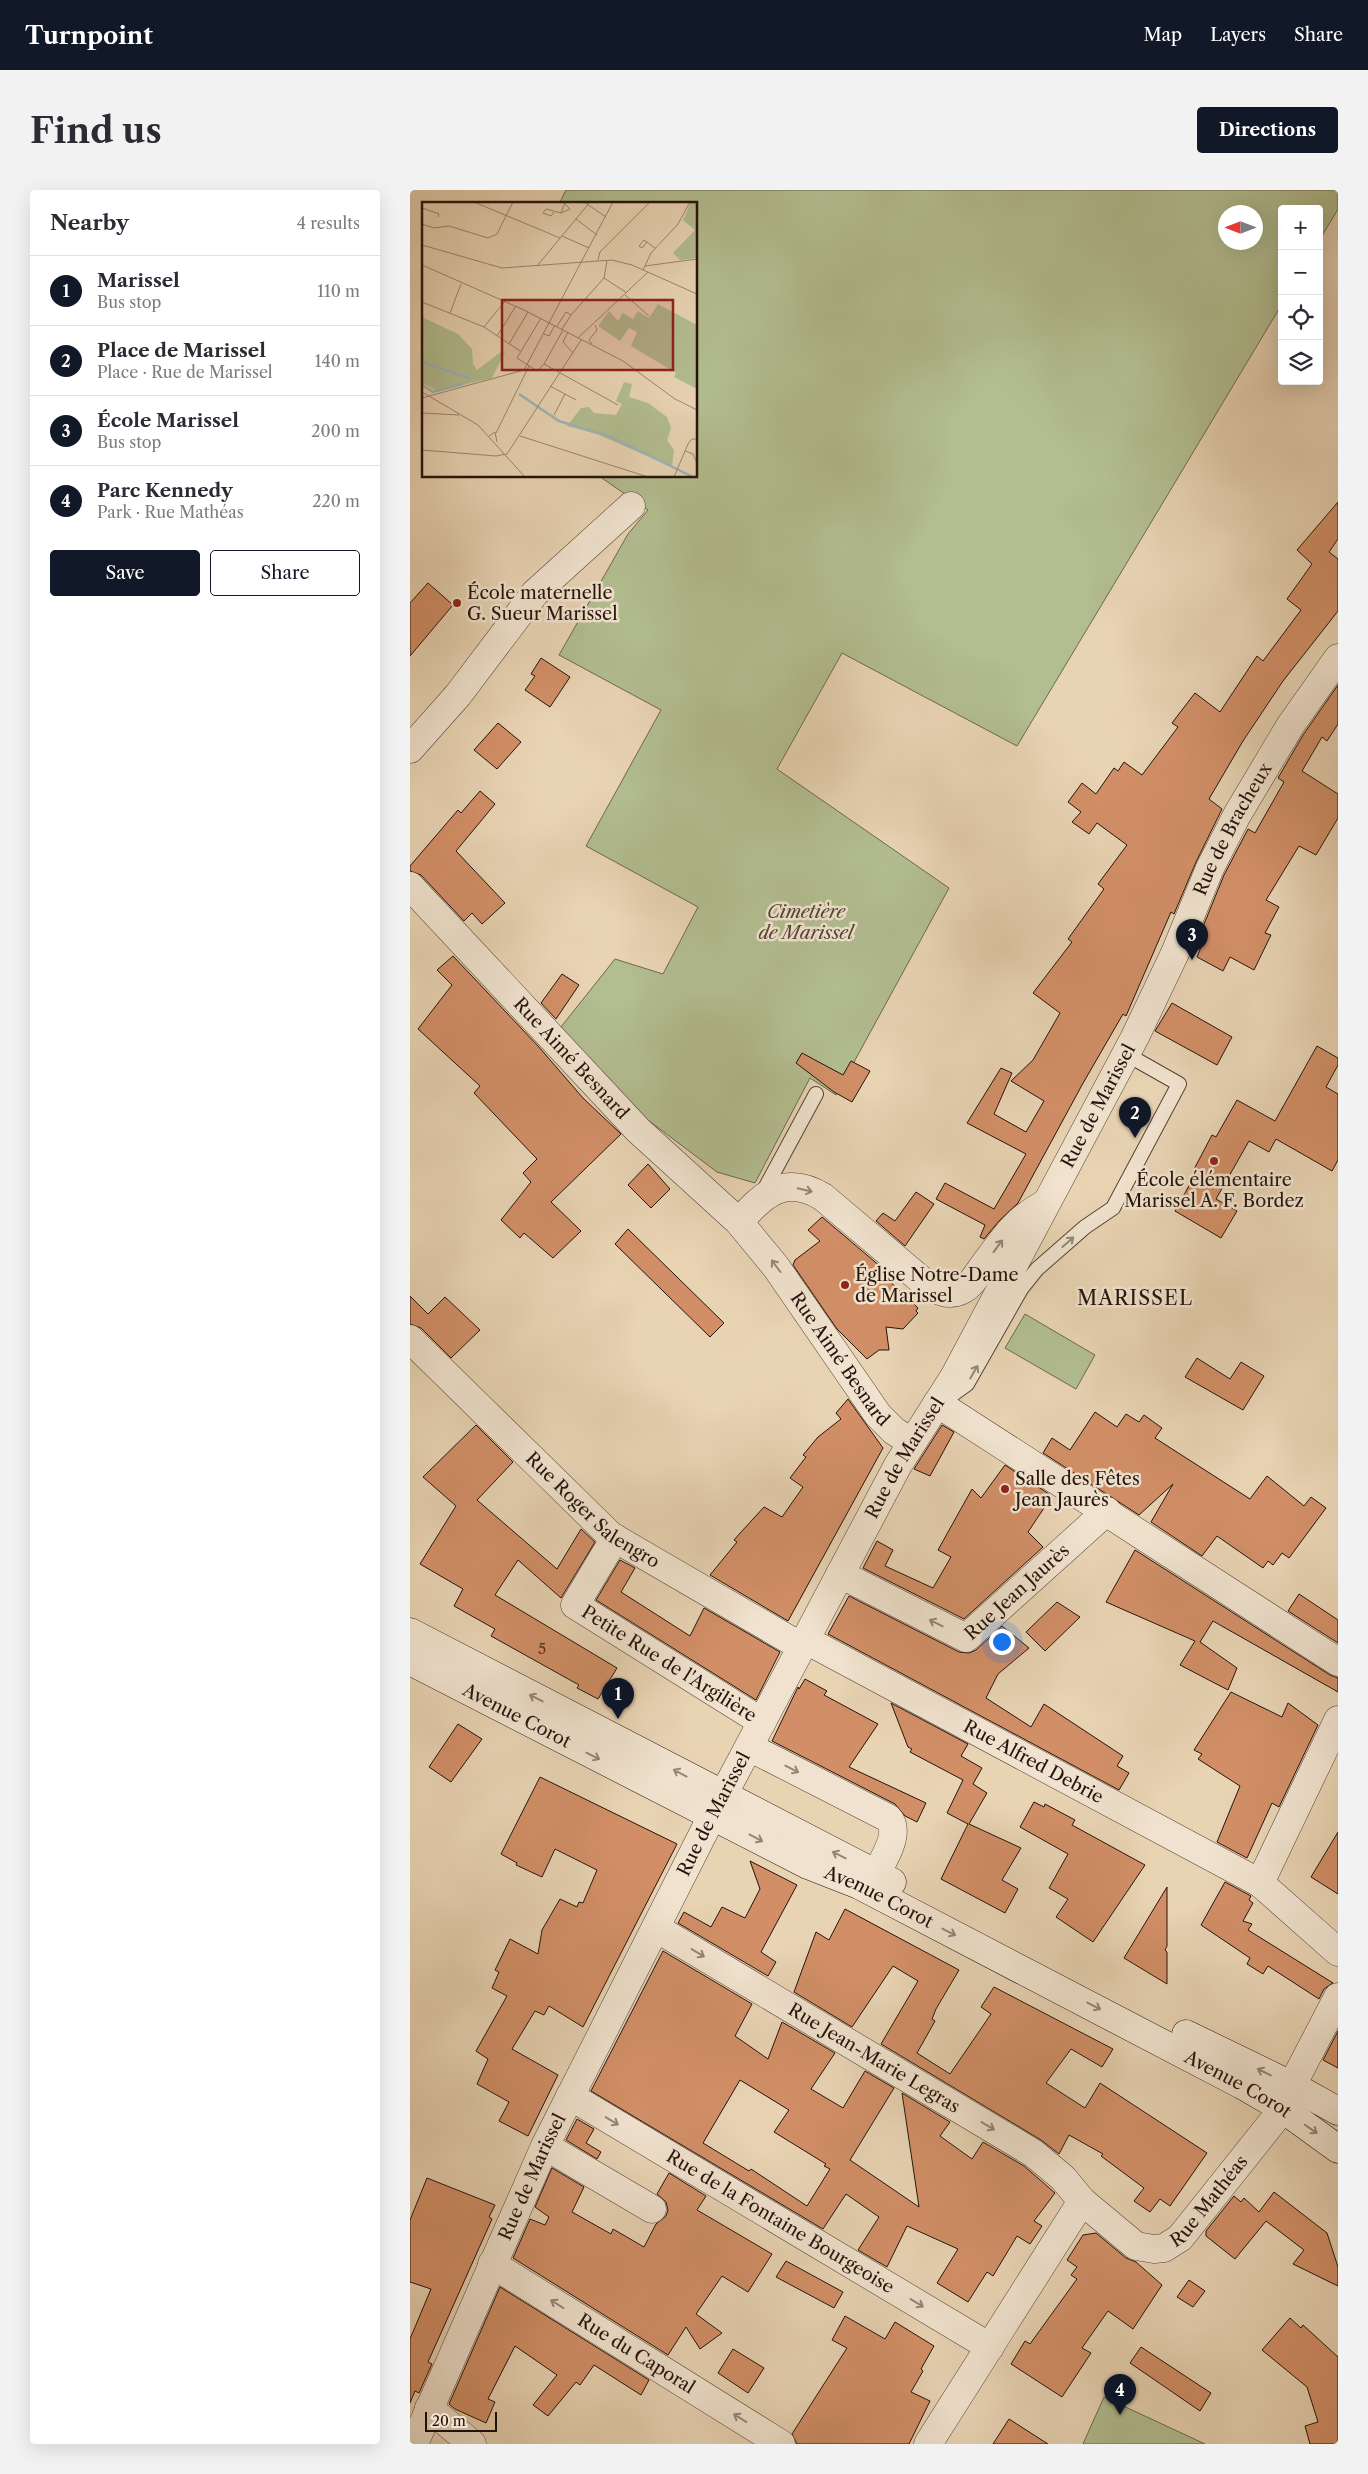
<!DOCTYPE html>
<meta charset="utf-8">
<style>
:root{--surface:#fff;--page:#f2f2f3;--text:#2b2b33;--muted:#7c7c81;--line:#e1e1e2;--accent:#111827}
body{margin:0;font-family:"Libre Caslon Text",serif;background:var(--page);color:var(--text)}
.controls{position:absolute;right:15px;top:15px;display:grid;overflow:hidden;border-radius:5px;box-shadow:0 5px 20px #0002}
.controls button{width:45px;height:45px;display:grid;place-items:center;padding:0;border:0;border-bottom:1px solid var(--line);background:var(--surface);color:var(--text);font:25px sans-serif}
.compass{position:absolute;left:808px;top:15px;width:45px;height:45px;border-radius:50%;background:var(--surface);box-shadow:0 5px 20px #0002;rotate:270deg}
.scale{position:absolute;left:15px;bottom:12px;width:72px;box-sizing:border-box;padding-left:5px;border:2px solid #24130b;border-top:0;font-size:14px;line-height:18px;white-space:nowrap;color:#24130b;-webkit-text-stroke:4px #f0e2ce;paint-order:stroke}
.you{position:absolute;left:591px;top:1451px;width:18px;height:18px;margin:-12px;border:4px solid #fff;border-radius:50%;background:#1a73e8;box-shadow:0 0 0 8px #1a73e833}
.badge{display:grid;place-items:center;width:32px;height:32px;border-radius:50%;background:var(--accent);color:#fff;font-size:16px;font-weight:700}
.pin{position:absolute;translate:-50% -41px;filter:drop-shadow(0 1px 2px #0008)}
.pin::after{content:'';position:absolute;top:26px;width:18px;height:15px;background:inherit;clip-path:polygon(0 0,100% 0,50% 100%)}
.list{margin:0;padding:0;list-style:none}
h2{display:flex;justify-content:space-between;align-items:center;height:65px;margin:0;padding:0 20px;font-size:21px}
h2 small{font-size:16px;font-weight:400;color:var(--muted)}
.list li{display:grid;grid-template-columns:32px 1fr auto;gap:15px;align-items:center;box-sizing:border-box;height:70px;padding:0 20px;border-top:1px solid var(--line)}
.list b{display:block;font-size:19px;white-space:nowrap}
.list p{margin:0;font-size:16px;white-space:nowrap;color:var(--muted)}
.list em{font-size:16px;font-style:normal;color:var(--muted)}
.actions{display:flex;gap:10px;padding:15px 20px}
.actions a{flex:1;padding:11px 0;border:1px solid var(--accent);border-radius:5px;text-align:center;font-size:18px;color:var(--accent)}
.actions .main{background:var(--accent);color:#fff}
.icon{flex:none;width:28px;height:28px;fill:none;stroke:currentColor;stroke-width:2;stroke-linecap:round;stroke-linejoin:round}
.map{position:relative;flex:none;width:928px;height:2254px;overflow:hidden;border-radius:5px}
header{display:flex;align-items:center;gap:30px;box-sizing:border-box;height:70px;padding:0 25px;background:var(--accent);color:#fff}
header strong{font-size:24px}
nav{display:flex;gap:28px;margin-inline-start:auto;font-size:18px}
.intro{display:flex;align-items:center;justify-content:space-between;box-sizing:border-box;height:120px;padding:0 30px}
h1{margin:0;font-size:35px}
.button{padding:12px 22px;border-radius:5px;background:var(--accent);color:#fff;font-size:18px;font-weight:700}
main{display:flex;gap:30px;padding:0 30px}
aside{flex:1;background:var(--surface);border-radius:5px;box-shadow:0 5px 20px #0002}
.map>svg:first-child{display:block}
.green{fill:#b2bd90;stroke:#6b684e;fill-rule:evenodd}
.building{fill:#d28f67;stroke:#24130b;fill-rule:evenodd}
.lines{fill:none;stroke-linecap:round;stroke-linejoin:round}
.lane-casing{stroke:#554335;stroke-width:16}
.street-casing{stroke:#554335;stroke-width:29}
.secondary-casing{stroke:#24130b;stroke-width:29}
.lane{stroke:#f0e2ce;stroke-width:14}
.street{stroke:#f0e2ce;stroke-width:28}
.secondary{stroke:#f0e2ce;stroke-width:28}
.oneway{stroke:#948576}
.poi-dot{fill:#8f2418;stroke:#f0e2ce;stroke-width:2}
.labels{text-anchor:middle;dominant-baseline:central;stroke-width:5;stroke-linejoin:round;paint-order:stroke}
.number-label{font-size:15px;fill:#503222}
.poi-label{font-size:18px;fill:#24130b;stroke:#f0e2ce;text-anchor:start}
.street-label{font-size:18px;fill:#24130b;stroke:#f0e2ce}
.park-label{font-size:18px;font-style:italic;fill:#4f4633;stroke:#f0e2ce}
.quarter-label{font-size:20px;letter-spacing:1px;fill:#24130b;stroke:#f0e2ce}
.inset-river{fill:none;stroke:#9cb5b8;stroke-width:2.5}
.inset-road{fill:none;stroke:#9a8670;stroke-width:1}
.view{fill:#8f2418;fill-opacity:0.15;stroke:#8f2418;stroke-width:2.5}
.inset-edge{fill:none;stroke:#24130b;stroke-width:2.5}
</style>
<header>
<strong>Turnpoint</strong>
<nav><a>Map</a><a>Layers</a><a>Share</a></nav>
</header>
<div class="intro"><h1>Find us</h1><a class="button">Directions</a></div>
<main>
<aside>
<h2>Nearby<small>4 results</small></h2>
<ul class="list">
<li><span class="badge">1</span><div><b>Marissel</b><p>Bus stop</p></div><em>110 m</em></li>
<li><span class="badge">2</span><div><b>Place de Marissel</b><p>Place · Rue de Marissel</p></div><em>140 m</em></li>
<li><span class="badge">3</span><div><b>École Marissel</b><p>Bus stop</p></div><em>200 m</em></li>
<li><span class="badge">4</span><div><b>Parc Kennedy</b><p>Park · Rue Mathéas</p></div><em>220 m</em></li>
</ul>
<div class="actions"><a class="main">Save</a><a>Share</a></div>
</aside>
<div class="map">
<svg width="928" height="2254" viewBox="0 0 928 2254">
<rect width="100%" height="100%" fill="#e8d3b3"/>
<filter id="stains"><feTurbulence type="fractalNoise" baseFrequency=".004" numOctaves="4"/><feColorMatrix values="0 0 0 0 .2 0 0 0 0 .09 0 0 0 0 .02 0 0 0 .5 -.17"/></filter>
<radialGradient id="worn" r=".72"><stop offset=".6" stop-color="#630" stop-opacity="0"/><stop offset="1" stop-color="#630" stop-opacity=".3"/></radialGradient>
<path class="green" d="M156 0H928V19L909 51V19H872V114L607 556 432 463 367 579 539 698 426 905 400 888 345 993 307 982 190 894 151 837 205 769 253 784 288 717 176 656 251 520 149 465 218 344 238 320 189 286H286V14H149ZM816 22H846V52H816Z
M615 1124 685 1165 666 1199 595 1158Z
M694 2207 795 2254H673Z"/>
<path class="building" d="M928 312V349L919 362 928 369V421L873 491 833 551 799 609 812 619 786 672 764 724 761 722 716 826 713 824 672 895 608 1013 589 1031 574 1049 570 1047 575 1035 526 1009 535 993 584 1019 616 964 557 933 591 878 602 883 584 924 616 942 634 911 601 891 623 870 650 823 623 803 662 752 658 749 694 699 688 694 717 655 687 633 679 644 662 632 671 622 658 612 672 593 686 604 704 578 708 581 714 572 732 585 768 537 762 533 785 503 810 522 847 466 853 471 891 420 877 409 902 374 887 360Z
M18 393 43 415 0 466V413Z
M131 468 160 487 140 517 115 500 125 486 121 484Z
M928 495V534L917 551 912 547 892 581 928 604V628L906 665 889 656 856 710 869 717 855 743 861 745 844 780 820 767 813 781 787 767 797 742 792 739 814 685 838 639 845 643 874 592 868 588 893 545Z
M88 533 111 552 87 579 64 560Z
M70 601 85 614 46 661 95 713 72 734 62 723 54 731 11 685 0 681V676L48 620 51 623Z
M43 766 128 856 173 908 211 944 141 1012 171 1041 143 1068 114 1043 110 1048 91 1030 121 992 113 983 127 969 64 903 70 896 8 839 42 795 27 780Z
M152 784 169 795 146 829 131 813Z
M762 813 822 847 807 875 745 841Z
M907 856 928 868V875L916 897 928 904V970L922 981 866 949 859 962 839 951 806 1009 827 1021 811 1048 765 1021 785 985 782 983 802 945 806 947 827 910 865 931Z
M392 863 433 885 441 871 460 881 442 912 424 902 386 873Z
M238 974 260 999 241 1018 218 995Z
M506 1002 524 1014 495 1056 466 1031 473 1023 485 1031Z
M412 1027 477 1082 474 1086 508 1118 506 1121 508 1123 493 1139 476 1137 479 1160H469L457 1169 427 1139 383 1075 385 1070 410 1051 398 1040Z
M218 1039 314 1133 300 1147 205 1054Z
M0 1106 18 1124 35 1107 70 1140 41 1168 11 1138 0 1134Z
M787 1168 820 1189 831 1172 854 1186 833 1220 775 1187Z
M438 1209 473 1258 378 1431 300 1385 327 1352 324 1350 332 1341 354 1317 372 1327 393 1297 380 1288 396 1267 393 1265 408 1247 431 1229 426 1223Z
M685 1222 707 1237 716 1224 729 1232 734 1225 752 1238 745 1248 840 1309 857 1286 894 1316 901 1307 916 1318 879 1368 872 1363 863 1375 858 1371 853 1378 807 1346 792 1366 741 1332 763 1294 729 1325 633 1263 642 1248 660 1260Z
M66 1235 103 1272 67 1310 147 1379 171 1339 185 1352 151 1408 108 1370 85 1405 207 1478 188 1509 167 1498 169 1495 81 1446 85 1439 44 1416 53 1399 10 1374 46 1316 13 1287Z
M532 1235 544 1242 520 1286 504 1279Z
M595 1275 642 1306 618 1342 633 1357 554 1429 453 1378 467 1351 483 1360 475 1376 523 1398 541 1367 528 1360 562 1299 571 1308Z
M725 1360 920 1485 928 1488V1502L803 1431 790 1452 827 1478 818 1500 770 1475 785 1451 696 1412Z
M210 1370 225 1378 211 1402 280 1446 294 1418 370 1462 346 1510 186 1410Z
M889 1404 928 1430V1453L878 1421Z
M439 1406 549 1462 559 1463 566 1460 592 1436 619 1458 588 1484 576 1508 621 1537 634 1514 713 1566 707 1576 719 1583 709 1600 418 1444Z
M647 1412 670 1427 635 1461 616 1442Z
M395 1489 417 1501 414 1505 468 1534 439 1577 516 1613 507 1632 495 1626 485 1614 362 1551 388 1497 389 1499Z
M821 1502 872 1527 878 1513 908 1535 869 1617 862 1613 837 1668 807 1652 830 1596 788 1569 792 1564 784 1560Z
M481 1513 558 1554 551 1566 572 1578 563 1594 577 1603 559 1634 611 1658 592 1690 608 1699 595 1723 531 1689 558 1634 537 1623 553 1590 500 1562 502 1559 498 1557Z
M48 1534 72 1549 41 1592 19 1577Z
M130 1587 267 1654 173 1837 139 1816 134 1825 125 1821 102 1859 148 1885 118 1946 89 1931 99 1912 67 1894 78 1869 66 1861 97 1806 82 1798 89 1782 85 1780 100 1749 128 1764 132 1740 150 1709 167 1717 169 1712 173 1713 187 1680 145 1659 132 1687 106 1675 107 1673 91 1664Z
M624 1612 634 1617 635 1614 665 1630 662 1635 735 1675 683 1752 646 1727 658 1709 639 1698 658 1664 610 1637Z
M928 1642V1704L901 1687Z
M340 1671 387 1695 351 1762 366 1772 358 1786 268 1733 274 1722 301 1737 312 1717 335 1728 350 1699Z
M815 1692 841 1706 839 1710 843 1713 833 1731 842 1734 838 1740 923 1793 914 1799 909 1809 858 1776 853 1784 837 1774 840 1768 791 1735Z
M757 1697V1756L755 1760 757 1762V1794L714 1768Z
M435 1719 549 1780 526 1819 522 1829 525 1831 507 1863 540 1884 581 1824 571 1817 584 1797 703 1859 692 1877 661 1859 636 1893 675 1918 690 1893 797 1963 760 2016 750 2009 740 2022 724 2011 734 1998 691 1966 693 1964 659 1945 649 1964 631 1950 471 1854 508 1791 483 1776 442 1837 384 1802 406 1742 419 1750Z
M253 1761 342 1814 325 1846 358 1869 372 1832 425 1863 401 1899 433 1918 455 1881 484 1898 440 1970 509 2017 492 1903 540 1932 530 1946 562 1969 573 1952 614 1976 645 2003 624 2031 632 2036 620 2054 607 2046 583 2086 577 2082 558 2112 527 2093 548 2059 497 2036 477 2077 448 2060 469 2027 436 2004 413 2039 181 1901ZM330 1890 379 1920 364 1942 416 1974 414 1976 420 1979 397 2016 341 1979 339 1981 293 1953Z
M928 1841V1878L913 1870Z
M167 1929 184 1939 176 1953 191 1962 187 1969 156 1950Z
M142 1978 174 1997 162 2022 201 2044 203 2039 234 2057 246 2034 256 2026 258 2020 256 2012 247 2004 259 1983 296 2006 287 2020 362 2064 338 2102 312 2086 286 2124 312 2143 290 2159 276 2137 258 2165 103 2068 120 2029 135 2035 139 2027 125 2017Z
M17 1988 85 2015 79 2027 82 2029 18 2172 22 2174 9 2203 5 2201 0 2213V2149L21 2099 0 2092V2030Z
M864 2002 917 2043 928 2077V2096L883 2074 894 2060 856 2031 825 2069 796 2046V2041L824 2006 831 2012 834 2008 849 2022Z
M686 2043 716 2068 726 2072 752 2095 723 2139 698 2121 672 2158 681 2163 652 2207 601 2174 615 2151 620 2154 667 2089 661 2085 667 2077 657 2070 673 2045Z
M376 2071 433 2102 424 2118 366 2087Z
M779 2090 795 2101 783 2117 767 2107Z
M90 2097 239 2190 231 2205 184 2175 170 2195 166 2192 138 2226 123 2215 147 2185 105 2156 78 2209 85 2212 76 2233 45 2219 39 2214Z
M435 2126 475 2149 485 2132 524 2156 511 2179 513 2181 501 2202 520 2211 499 2254H387L382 2244 437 2158 422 2150Z
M880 2128 891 2138 893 2135 928 2167V2254H900L895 2236 908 2232 897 2197 852 2160Z
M731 2157 801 2203 790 2221 720 2173Z
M323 2159 354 2178 338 2203 308 2183Z
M599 2229 638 2254H583Z"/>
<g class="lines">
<g class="lane-casing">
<path id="lane" d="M352 1004 406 904
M539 1207 557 1194 611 1099 627 1079 675 1037 703 1018 769 894 716 864"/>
</g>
<g class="street-casing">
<g id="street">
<path d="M0 559 48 505 125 403 221 316"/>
<path id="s1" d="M0 696 228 940 329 1032 366 1077 468 1225 484 1241 501 1252"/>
<path d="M329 1032C353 1004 375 984 413 1007L516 1094C526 1100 539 1107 552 1100 562 1095 568 1083 574 1075 592 1051 606 1029 633 1015"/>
<path id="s2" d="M0 1149 201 1346 392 1457"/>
<path d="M527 1213 928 1472"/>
<path id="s3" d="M205 1348 165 1415 352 1532"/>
<path id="s4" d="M430 1384 556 1448 697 1321"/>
<path id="s5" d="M396 1450 850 1693"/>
<path d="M928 1530 850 1693 928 1762"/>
<path d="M339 1557 478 1628C494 1644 466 1682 457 1699"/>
<path id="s6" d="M246 1738 623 1963 653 1988 672 2011 726 2056 744 2059 754 2058 770 2048 864 1930 928 1807"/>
<path id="s7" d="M160 1906 580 2157"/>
<path d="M135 1956 242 2019"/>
<path id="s8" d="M82 2074 371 2254"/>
<path d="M19 2218 62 2254"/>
<path id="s9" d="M4 2254 135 1956 302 1626 488 1275 544 1187 725 847 765 763 800 678 827 625 880 536 928 468"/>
<path d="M518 2254 672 2011"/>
</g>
</g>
<g class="secondary-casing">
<g id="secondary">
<path d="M0 1442 482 1692"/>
<path id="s10" d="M0 1471 398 1675 449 1695 832 1895 870 1917 928 1959"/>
<path d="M776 1844 881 1895 928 1921"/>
</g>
</g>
<use href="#lane" class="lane"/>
<use href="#street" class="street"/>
<use href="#secondary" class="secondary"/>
</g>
<defs><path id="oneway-shaft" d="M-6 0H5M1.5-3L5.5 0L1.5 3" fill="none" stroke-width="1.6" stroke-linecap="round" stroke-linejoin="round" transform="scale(1.25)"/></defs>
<g class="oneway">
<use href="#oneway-shaft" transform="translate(395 1000) rotate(13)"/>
<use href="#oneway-shaft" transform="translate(658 1052) rotate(-41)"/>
<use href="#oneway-shaft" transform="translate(588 1056) rotate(-54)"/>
<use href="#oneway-shaft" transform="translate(366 1076) rotate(-127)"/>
<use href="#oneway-shaft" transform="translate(564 1182) rotate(-60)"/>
<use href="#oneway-shaft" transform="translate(526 1433) rotate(-153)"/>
<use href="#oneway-shaft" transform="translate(126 1508) rotate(-153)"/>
<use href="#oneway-shaft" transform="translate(183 1566) rotate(27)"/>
<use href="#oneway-shaft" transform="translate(382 1579) rotate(27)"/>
<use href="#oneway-shaft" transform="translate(270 1583) rotate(-152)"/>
<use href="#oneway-shaft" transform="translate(346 1648) rotate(28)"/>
<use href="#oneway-shaft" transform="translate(429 1665) rotate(-153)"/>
<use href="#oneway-shaft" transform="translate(539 1742) rotate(27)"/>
<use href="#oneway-shaft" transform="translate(288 1763) rotate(31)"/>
<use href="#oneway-shaft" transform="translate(684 1816) rotate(27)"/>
<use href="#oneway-shaft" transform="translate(854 1882) rotate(-154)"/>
<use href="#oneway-shaft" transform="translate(202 1931) rotate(31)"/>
<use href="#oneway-shaft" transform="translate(578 1936) rotate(31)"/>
<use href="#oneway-shaft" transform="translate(901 1939) rotate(35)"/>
<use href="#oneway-shaft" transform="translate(507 2113) rotate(31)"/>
<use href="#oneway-shaft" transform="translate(147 2114) rotate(-148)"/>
<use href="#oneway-shaft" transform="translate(330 2228) rotate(-148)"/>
</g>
<g class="poi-dot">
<circle cx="47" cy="413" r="5"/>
<circle cx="804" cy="971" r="5"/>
<circle cx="435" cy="1095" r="5"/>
<circle cx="595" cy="1299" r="5"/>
</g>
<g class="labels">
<g class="number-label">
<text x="132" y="1458">5</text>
</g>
<g class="poi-label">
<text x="57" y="403">École maternelle<tspan x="57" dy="21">G. Sueur Marissel</tspan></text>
<text x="804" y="990" text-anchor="middle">École élémentaire<tspan x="804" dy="21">Marissel A. F. Bordez</tspan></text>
<text x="445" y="1085">Église Notre-Dame<tspan x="445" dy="21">de Marissel</tspan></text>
<text x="605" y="1289">Salle des Fêtes<tspan x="605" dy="21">Jean Jaurès</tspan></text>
</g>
<g class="street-label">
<text stroke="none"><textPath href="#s9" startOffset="1812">Rue de Bracheux</textPath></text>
<text stroke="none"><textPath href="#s1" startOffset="236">Rue Aimé Besnard</textPath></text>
<text stroke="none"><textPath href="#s9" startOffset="1504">Rue de Marissel</textPath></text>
<text stroke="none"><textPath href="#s1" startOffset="641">Rue Aimé Besnard</textPath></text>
<text stroke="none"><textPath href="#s9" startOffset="1102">Rue de Marissel</textPath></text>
<text stroke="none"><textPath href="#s2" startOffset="251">Rue Roger Salengro</textPath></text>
<text stroke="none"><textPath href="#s4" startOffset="210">Rue Jean Jaurès</textPath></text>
<text stroke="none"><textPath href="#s3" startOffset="189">Petite Rue de l'Argilière</textPath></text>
<text stroke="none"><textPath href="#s10" startOffset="120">Avenue Corot</textPath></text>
<text stroke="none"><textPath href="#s5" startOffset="258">Rue Alfred Debrie</textPath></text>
<text stroke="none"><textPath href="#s9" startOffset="698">Rue de Marissel</textPath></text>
<text stroke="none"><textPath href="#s10" startOffset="525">Avenue Corot</textPath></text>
<text stroke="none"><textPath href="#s6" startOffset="254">Rue Jean-Marie Legras</textPath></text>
<text stroke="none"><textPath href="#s10" startOffset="930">Avenue Corot</textPath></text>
<text stroke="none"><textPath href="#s9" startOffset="292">Rue de Marissel</textPath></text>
<text stroke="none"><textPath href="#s6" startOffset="672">Rue Mathéas</textPath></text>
<text stroke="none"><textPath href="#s7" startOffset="245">Rue de la Fontaine Bourgeoise</textPath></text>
<text stroke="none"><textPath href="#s8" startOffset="170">Rue du Caporal</textPath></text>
</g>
<g class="park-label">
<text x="396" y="722">Cimetière<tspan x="396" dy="21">de Marissel</tspan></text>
</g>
<g class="quarter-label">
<text x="725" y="1108">MARISSEL</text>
</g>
</g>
<g transform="translate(12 12)">
<rect width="275" height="275" fill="#e8d3b3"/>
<path d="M269 0H275V56L258 58 251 51 273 28 261 18ZM236 102 275 123V187L252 175 254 171 209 144 215 130 207 126 198 139 176 124 187 109 196 119 201 111 211 117 216 109 227 116ZM0 115 36 132 50 147 51 162 55 168 80 149 83 150 70 176 15 189 0 181ZM202 180 210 182 207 195 226 201 245 215 249 226 245 238 252 248 250 265 175 232 145 224 159 206 167 205 172 211 194 213 200 202 194 199Z" fill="#b2bd90"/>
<path class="inset-river" d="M0 160 49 177M0 183 11 190 41 182M97 192 137 219 189 235 271 275"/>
<path class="inset-road" d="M52 0 138 36M162 0 184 15M0 6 17 12 16 15M132 10 129 14 121 11 124 7 139 11 143 0M139 11 148 7 142 1M154 17 175 33M0 22 12 26 27 24 66 36 75 32 91 0M140 34 167 46M225 40 220 46 217 44 222 38 233 46M0 43 80 66 190 58 210 63 275 92M176 58 178 50 228 0M0 63 102 108 201 159 253 197 275 208M115 64 168 0M223 64 275 57M221 68 229 51 256 22 268 0M182 76 205 91M203 93 227 114M0 100 62 125 98 149M28 111 39 82M119 116 95 156 115 169 122 162 196 203M135 124 144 110 149 113M62 125 83 99M140 127 149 113 182 76 185 59M146 130 141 140 151 151M122 132 127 134 133 123M75 134 94 104M156 136 226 70M87 142 106 110M170 142 167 138 175 128 173 123M122 162 141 128M128 184 154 198M0 190 56 223 103 275M0 196 102 168 191 0M0 211 37 213M132 213 143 192M74 231 107 164M67 234 73 230 75 240M98 234 226 275M0 248 74 254 85 252 159 138M263 249 271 252 275 261M252 275 266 242 270 237H275"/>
<path class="view" d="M80 98H251V168H80Z"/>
<rect width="275" height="275" class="inset-edge"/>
</g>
<rect width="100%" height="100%" filter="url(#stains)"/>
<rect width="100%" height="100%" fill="url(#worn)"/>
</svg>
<div class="controls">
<button>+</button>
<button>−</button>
<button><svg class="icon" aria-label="locate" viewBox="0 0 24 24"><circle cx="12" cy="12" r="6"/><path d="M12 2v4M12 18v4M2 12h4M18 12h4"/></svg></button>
<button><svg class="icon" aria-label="layers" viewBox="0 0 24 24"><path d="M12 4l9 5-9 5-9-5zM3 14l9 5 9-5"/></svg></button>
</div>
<svg class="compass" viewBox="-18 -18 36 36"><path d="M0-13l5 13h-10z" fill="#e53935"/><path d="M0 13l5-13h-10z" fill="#7c7c81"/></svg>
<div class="scale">20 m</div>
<div class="you"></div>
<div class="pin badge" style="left:208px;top:1529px">1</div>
<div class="pin badge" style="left:725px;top:948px">2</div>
<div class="pin badge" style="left:782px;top:770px">3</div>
<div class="pin badge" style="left:710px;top:2225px">4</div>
</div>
</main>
